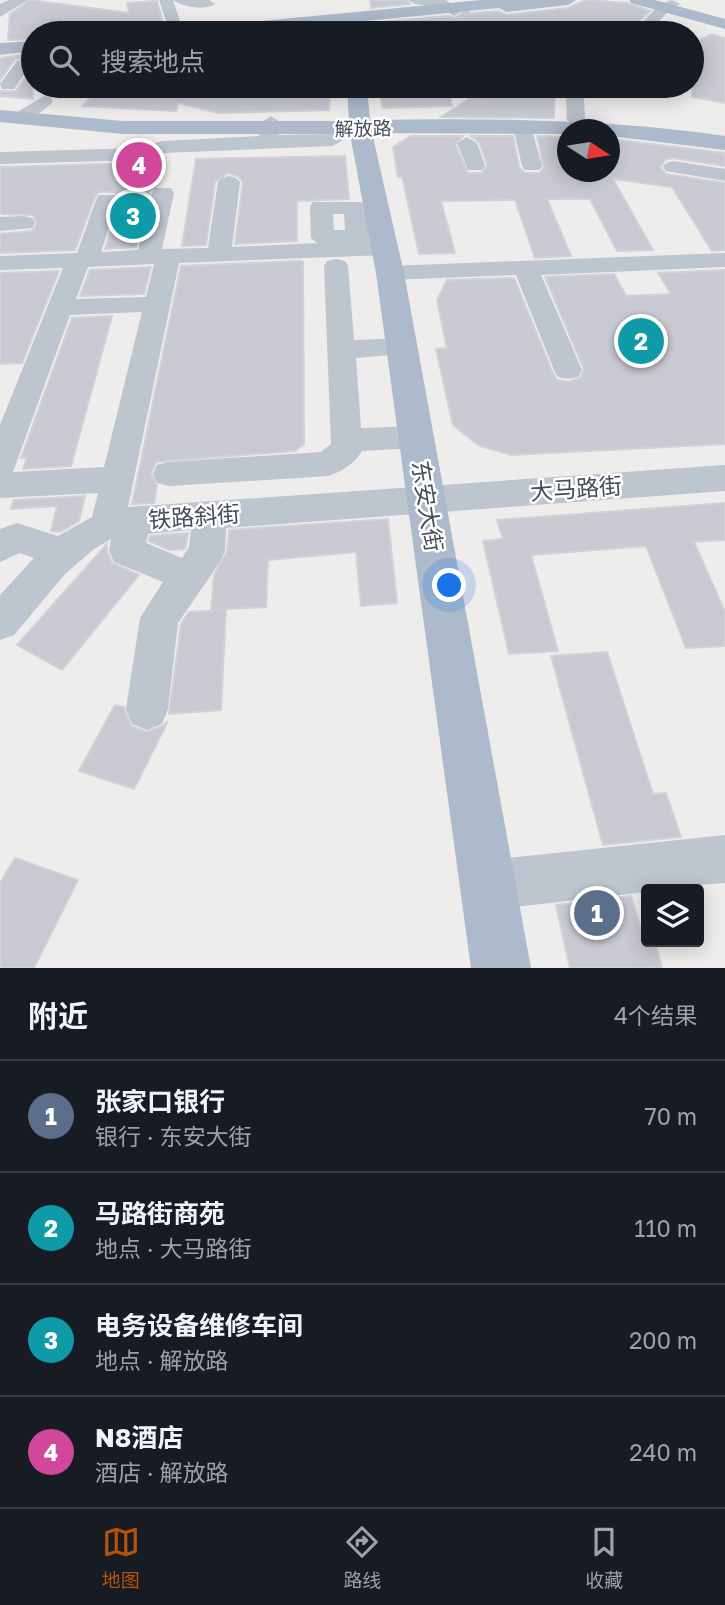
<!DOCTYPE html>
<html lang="zh">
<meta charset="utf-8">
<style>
:root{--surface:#171b24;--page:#242831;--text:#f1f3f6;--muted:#9ea1a6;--line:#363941;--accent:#b45309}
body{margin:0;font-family:"Golos Text","Noto Sans SC",sans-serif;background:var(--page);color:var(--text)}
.controls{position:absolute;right:21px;bottom:21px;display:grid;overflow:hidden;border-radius:7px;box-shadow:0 4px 18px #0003}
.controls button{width:63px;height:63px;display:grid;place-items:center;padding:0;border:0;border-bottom:2px solid var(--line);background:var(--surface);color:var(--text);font:35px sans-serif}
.compass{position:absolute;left:557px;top:119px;width:63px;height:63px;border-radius:50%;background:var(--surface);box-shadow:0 4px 18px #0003;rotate:102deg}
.you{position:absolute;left:450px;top:586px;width:24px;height:24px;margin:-18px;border:5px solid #fff;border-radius:50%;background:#1a73e8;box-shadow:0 0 0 10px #1a73e833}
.badge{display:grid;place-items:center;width:46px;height:46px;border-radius:50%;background:var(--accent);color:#fff;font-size:23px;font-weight:700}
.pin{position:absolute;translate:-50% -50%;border:4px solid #fff;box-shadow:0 2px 7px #0006}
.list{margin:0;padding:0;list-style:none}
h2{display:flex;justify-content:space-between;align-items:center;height:91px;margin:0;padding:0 28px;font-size:30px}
h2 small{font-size:23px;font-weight:400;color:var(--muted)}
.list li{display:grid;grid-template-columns:46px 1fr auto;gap:21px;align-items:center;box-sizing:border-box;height:112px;padding:0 28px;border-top:2px solid var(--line)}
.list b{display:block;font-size:26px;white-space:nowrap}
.list p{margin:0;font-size:23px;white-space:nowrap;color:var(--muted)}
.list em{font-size:23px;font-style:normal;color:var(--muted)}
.icon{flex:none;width:38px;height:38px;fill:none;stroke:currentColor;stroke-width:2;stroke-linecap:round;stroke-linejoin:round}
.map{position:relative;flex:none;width:725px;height:968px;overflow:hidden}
.search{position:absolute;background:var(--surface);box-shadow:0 4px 18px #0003;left:21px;right:21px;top:21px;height:77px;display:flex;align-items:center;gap:18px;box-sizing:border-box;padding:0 24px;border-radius:38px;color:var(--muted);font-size:26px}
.sheet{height:539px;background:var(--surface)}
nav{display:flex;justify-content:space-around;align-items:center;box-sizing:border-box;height:98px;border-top:2px solid var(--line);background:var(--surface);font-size:19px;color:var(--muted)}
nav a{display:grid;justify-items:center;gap:4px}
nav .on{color:var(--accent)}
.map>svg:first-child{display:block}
.building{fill:#c9cad1;stroke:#d0d2d7;stroke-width:2}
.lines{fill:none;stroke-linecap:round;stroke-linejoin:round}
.minor-tunnel{stroke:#cdccce;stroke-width:16;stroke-dasharray:16 8;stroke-linecap:butt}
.minor{fill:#bdc5ce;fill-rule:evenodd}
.major{fill:#acbacb;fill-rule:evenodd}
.labels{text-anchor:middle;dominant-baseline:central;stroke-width:5;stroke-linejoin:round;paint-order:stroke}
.far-street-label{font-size:19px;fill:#454e58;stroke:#fff}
.street-label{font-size:23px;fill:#454e58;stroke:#fff}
</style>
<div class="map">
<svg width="725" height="968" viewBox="0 0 725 968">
<rect width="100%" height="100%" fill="#efecec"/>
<path class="building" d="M30 0 129 13 127 3 157 1 163 23 33 33V39L8 40 10 14Z
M370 0H406L410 4 371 8Z
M586 0 628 3 650 11 626 33H373L372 23 448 16 455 18 462 14 498 11 506 15 568 8Z
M711 34 725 38V103L692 97V44Z
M33 54V57L15 59 0 80V58Z
M29 72H33V99L0 96V91H16Z
M103 86H330L329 110 218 113 178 103 176 111 82 106Z
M378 86H448L452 106 383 108Z
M499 86H555L554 118 441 117 478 93H498Z
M411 136H463L455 144 468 173H482L487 165 479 142 471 136H513L519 167 525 173H539L544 168 537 136 568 137V172H608L610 174V139L725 153V166L673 158 665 160 660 167 666 174 725 183V250L712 251 672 187 613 179 653 250 617 251 590 199H547L571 256 535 258 515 200 441 201 455 253 419 254 402 176 398 177 393 147Z
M345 156 349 199 297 201V241L235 244 243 182 238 176 228 173 215 182 206 245 182 246 196 159Z
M164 159 157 185 149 192 136 247 105 249 120 201 115 192H99L94 199 75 250 0 253V234L32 231 37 224 33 215 0 214V167L141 163Z
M299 261 303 262 304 444 295 451 156 462 151 473 157 486 154 503 132 504 181 266Z
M151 267 144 294 80 296 90 270Z
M725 270V444L511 455 478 445 453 425 436 349 447 348 437 300 447 280 514 278 552 371 557 380 569 382 580 378 584 369 545 277 614 274 626 296 671 294 658 273Z
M59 271 22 363 0 364V273Z
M112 316 71 466 23 469 27 458H21L72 318Z
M85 496 79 521 60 532 51 531 57 506 11 509 14 500Z
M725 503V540L694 542 725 612V646L686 648 646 546 531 555 558 651 509 654 483 541 503 539 497 520Z
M388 519 397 603 361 606 356 552 268 560 266 607 211 610 214 575 227 552 229 530Z
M188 533 185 549 169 550 149 541 150 536Z
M107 544V552L112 563 139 575 62 670 17 645Z
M226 609 221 710 169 714 181 624 189 612Z
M607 652 653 794 666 793 681 837 603 845 551 656Z
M115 705 124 707 131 726 146 732 163 726 168 721 134 789 79 771Z
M15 858 78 880 34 968H0V883Z
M631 896 645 942H655L662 968H570L556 905Z"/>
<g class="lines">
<path class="minor-tunnel" d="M460 14 467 20
M479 93 481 105"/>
<path class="minor" d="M9 0H28L0 17V4Z
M159 0H173L184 33H170Z
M173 0H209L215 4C206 11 182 7 173 0Z
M408 0H446L461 12 454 16 441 8 415 4Z
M672 0 680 4 670 10 647 33H632L660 4Z
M33 59V69H28L14 89H2L0 84 17 61Z
M577 86H596L584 98 585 120 576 126 567 120 566 97Z
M44 96 50 97 53 101 50 105 26 123H12L10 119 12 115Z
M271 116 280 122 279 135 333 134 343 140 333 146 164 153 141 160 0 164V152L139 148 162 141 259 136 262 122Z
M522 120 531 126 542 166 539 170H525L522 166 513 126Z
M467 137 477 143 485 166 482 170H468L457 143Z
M673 161 725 169V181L666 171 663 167 666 163Z
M229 176 236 178 240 182 232 247 317 243 311 238 310 207 313 202H362L365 207 370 241 393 243 397 248 393 253 385 255 179 263 128 507 725 465V491L226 528 225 551 220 562 178 623 168 709 162 724 147 730 132 724 126 709 140 618 163 582 114 562 109 551 111 539 94 549 65 574 14 635 0 640V595L34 558 20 553 0 562V529L17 523 58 536 92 517 98 493 0 498V425L63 268 0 270V256L77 253 96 200 99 195H115L118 200 101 252 138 250 152 193 155 188H171L174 193 162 249 208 248 218 182 222 178ZM333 214H344L345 230H334ZM154 264 146 297 76 299 88 267ZM142 312 104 467 13 472 70 315ZM191 530 189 547 182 558 146 543 148 534Z
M24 216 32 218 35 223 32 228 0 231V217Z
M725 253V267L541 275 582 370 578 377 568 379 558 377 554 370 516 275 390 280 381 278 378 273 381 268 390 266Z
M336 259 345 261 348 266 354 340 403 338 413 341 417 347 413 353 356 358 361 428 417 426 428 429 433 437 428 445 417 448 362 451C355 463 342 472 328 476L169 486 157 483 153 474 157 465 169 462 321 452 331 444 324 266 327 261Z
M725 835V883L646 889V892L488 910 471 902 463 885 471 868 488 860Z"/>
<path class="major" d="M481 0H576L568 5 506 12 499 8 240 33H179L188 28Z
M629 0H655L725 19V29L631 3Z
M33 41V51L0 55V43Z
M347 86H367L370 120C490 118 607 119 725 136V150L610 136V130H568V134L372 133 404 273 531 968H471L376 273 350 134H123L0 122V110L123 121H349Z"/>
</g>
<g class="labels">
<g class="far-street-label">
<text transform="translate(363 128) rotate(-1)">解放路</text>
</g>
<g class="street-label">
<text transform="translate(576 488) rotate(-4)">大马路街</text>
<text transform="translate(428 506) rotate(81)">东安大街</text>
<text transform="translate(194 516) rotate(-4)">铁路斜街</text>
</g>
</g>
</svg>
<div class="controls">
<button><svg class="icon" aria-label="layers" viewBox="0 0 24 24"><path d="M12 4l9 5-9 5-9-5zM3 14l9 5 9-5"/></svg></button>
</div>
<svg class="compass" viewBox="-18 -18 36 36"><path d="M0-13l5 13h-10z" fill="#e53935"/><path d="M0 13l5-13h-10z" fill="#9ea1a6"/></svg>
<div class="you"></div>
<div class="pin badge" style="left:597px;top:913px;background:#5c6f8a">1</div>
<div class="pin badge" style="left:641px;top:341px;background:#0f9aa8">2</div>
<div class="pin badge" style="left:133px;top:216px;background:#0f9aa8">3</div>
<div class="pin badge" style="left:139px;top:165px;background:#d1479c">4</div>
<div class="search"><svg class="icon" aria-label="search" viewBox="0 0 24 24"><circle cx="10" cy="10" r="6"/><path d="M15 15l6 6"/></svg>搜索地点</div>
</div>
<section class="sheet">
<h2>附近<small>4个结果</small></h2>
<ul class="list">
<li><span class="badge" style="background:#5c6f8a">1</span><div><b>张家口银行</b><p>银行 · 东安大街</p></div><em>70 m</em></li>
<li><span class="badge" style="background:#0f9aa8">2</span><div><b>马路街商苑</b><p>地点 · 大马路街</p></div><em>110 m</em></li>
<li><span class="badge" style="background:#0f9aa8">3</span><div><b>电务设备维修车间</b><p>地点 · 解放路</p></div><em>200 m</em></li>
<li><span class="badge" style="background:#d1479c">4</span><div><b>N8酒店</b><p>酒店 · 解放路</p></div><em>240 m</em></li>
</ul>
</section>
<nav>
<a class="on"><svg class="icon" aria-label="map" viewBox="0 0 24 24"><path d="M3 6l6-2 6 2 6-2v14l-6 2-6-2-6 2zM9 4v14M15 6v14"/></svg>地图</a>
<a><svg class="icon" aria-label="directions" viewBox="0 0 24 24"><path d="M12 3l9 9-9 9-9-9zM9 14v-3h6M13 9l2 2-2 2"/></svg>路线</a>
<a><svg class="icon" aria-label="saved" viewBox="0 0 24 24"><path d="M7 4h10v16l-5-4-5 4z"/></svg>收藏</a>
</nav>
